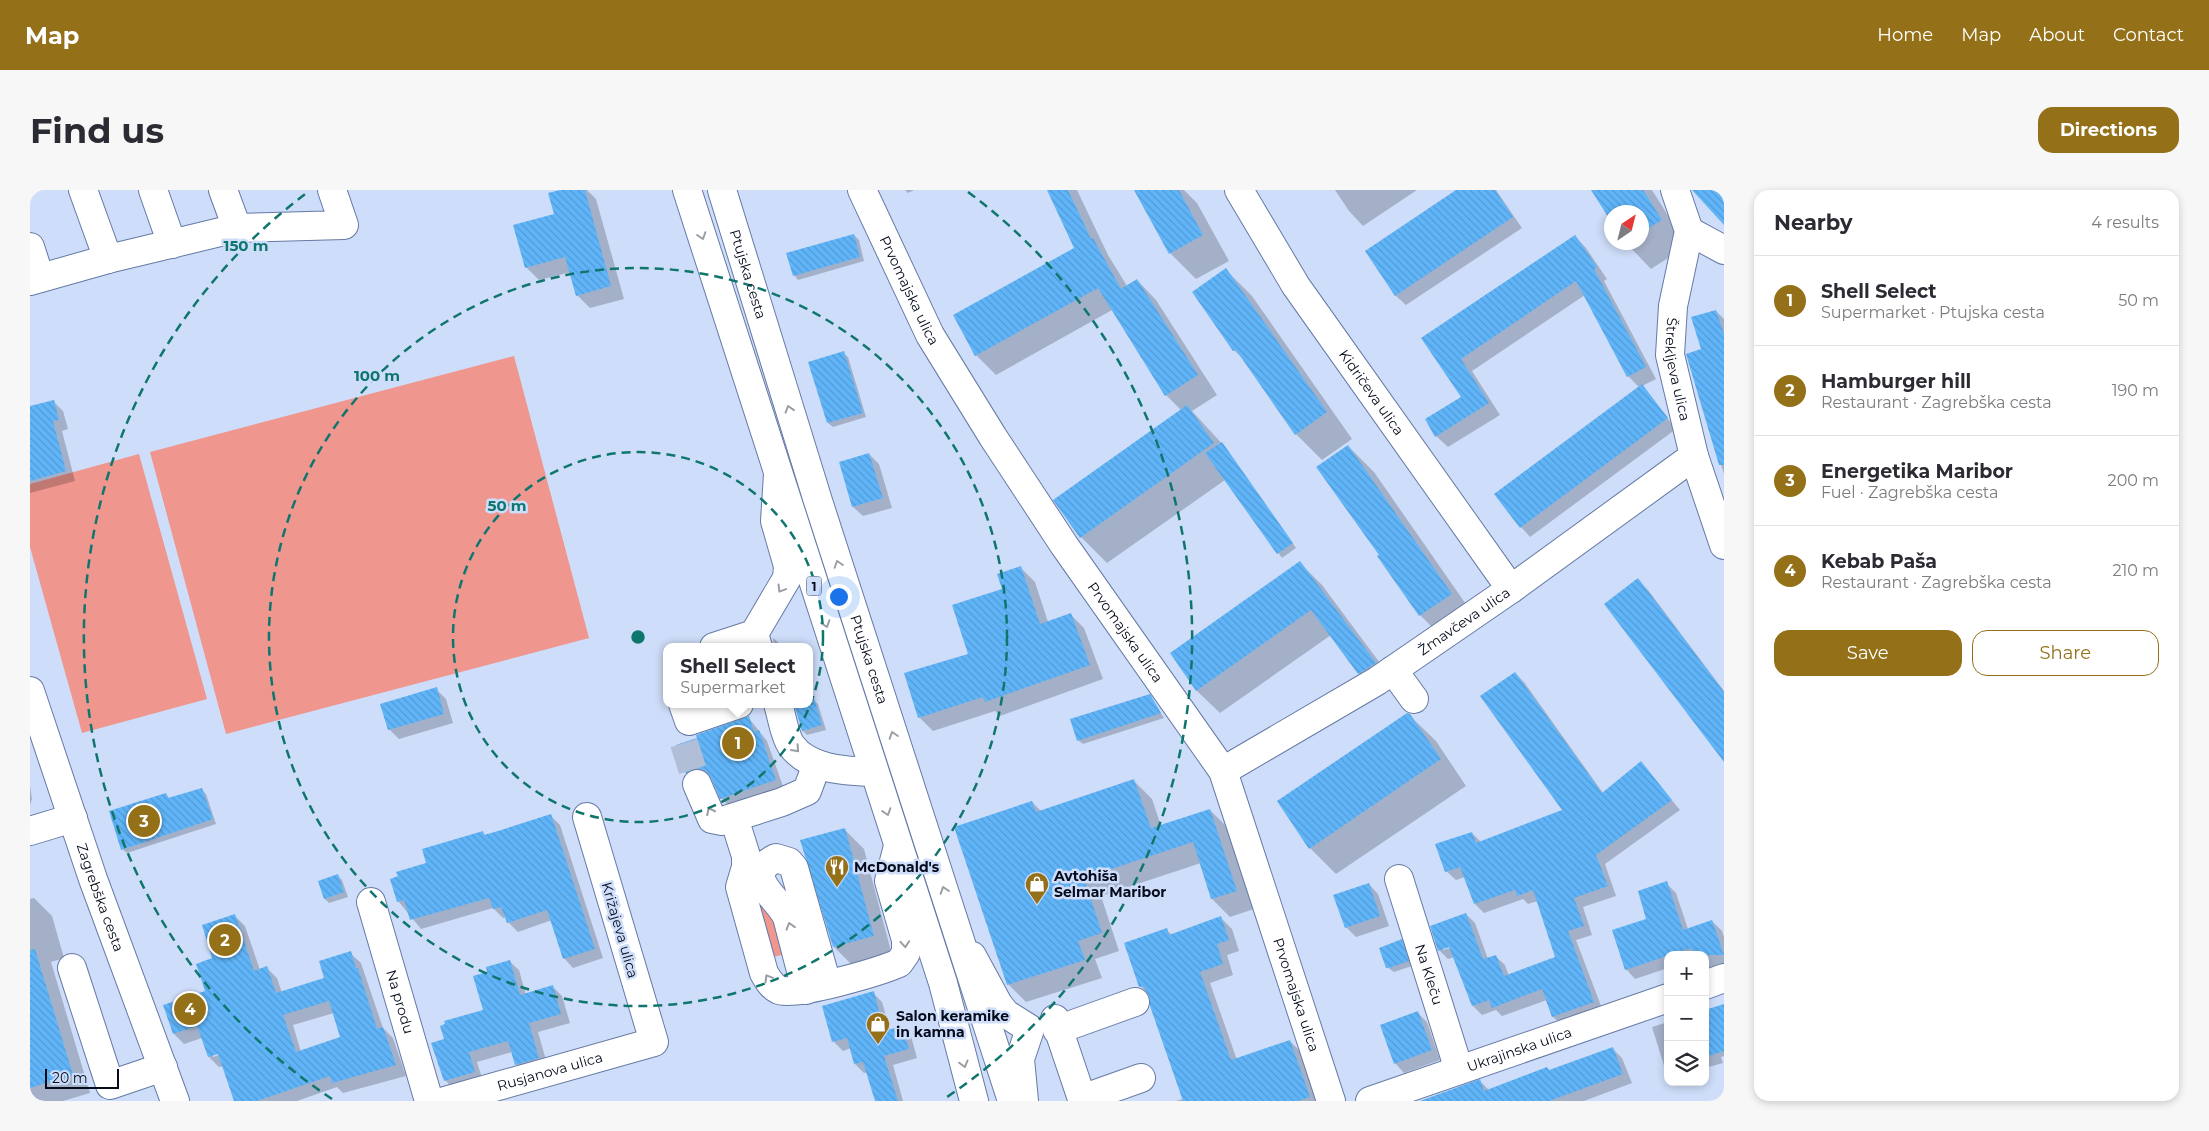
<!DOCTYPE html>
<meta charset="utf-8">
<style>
:root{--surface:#fff;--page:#f7f7f7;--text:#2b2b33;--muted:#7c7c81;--line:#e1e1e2;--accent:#947119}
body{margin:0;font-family:Montserrat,sans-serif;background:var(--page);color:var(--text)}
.controls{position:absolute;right:15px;bottom:15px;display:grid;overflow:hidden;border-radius:10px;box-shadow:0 2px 8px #0003}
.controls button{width:45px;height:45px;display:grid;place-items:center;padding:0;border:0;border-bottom:1px solid var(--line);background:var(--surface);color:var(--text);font:25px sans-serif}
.compass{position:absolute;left:1574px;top:15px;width:45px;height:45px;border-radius:50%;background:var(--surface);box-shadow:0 2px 8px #0003;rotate:35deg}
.scale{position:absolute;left:15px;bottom:12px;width:74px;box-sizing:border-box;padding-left:5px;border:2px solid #050b1b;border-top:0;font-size:14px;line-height:18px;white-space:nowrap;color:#050b1b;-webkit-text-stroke:4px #ceddf9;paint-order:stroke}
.you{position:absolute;left:808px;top:406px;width:18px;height:18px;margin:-12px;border:4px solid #fff;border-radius:50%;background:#1a73e8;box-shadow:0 0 0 8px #1a73e833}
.badge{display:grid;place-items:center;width:32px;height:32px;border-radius:50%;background:var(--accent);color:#fff;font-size:16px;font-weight:700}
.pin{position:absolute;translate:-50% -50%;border:2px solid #fff;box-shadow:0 1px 5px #0006}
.popup{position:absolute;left:633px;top:453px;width:150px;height:65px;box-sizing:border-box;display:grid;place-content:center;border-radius:10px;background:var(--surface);filter:drop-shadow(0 1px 4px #0005);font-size:16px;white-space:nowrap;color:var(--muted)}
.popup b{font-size:19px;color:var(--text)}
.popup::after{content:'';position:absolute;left:50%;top:100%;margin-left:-10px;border:10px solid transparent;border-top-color:var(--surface)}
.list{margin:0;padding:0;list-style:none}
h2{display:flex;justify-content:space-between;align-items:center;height:65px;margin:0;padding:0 20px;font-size:21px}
h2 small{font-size:16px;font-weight:400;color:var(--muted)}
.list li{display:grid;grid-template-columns:32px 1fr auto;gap:15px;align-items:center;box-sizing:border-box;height:90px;padding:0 20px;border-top:1px solid var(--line)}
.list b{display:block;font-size:19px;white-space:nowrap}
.list p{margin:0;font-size:16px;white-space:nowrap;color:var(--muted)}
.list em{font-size:16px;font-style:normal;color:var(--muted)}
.actions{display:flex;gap:10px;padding:15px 20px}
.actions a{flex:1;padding:11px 0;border:1px solid var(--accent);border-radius:15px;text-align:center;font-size:18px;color:var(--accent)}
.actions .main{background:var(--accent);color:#fff}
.icon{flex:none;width:28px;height:28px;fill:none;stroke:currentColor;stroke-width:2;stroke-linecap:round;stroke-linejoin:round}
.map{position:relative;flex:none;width:1694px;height:911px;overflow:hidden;border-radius:15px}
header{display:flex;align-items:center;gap:30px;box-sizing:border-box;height:70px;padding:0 25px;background:var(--accent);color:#fff}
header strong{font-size:24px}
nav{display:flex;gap:28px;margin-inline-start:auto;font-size:18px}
.intro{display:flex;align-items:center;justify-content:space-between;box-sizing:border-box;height:120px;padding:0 30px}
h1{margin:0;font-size:35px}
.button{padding:12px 22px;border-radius:15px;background:var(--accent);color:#fff;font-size:18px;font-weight:700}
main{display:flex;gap:30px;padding:0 30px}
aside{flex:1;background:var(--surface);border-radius:15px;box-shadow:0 2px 8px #0003}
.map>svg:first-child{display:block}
.grass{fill:#ef968f}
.shadow{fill:#0003;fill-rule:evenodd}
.building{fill:url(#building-back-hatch);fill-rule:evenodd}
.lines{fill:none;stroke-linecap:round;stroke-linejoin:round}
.minor-tunnel{stroke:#b0bed8;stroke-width:28;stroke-dasharray:28 14;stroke-linecap:butt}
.minor-casing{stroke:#657aa5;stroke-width:30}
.major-casing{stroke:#657aa5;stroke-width:30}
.minor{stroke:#fff;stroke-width:28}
.major{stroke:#fff;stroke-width:28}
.oneway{stroke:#9b9da4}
.ring{fill:none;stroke:#0f766e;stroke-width:2.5;stroke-dasharray:9 6}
.labels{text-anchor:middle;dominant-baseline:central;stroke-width:5;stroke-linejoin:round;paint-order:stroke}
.shield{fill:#ceddf9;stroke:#414a5e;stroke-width:1}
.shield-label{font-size:12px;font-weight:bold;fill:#050b1b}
.street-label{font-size:14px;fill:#050b1b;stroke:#ceddf9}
.poi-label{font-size:14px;font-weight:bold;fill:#050b1b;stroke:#ceddf9;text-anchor:start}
.centre{fill:#0f766e;stroke:#ceddf9;stroke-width:2.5}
.ring-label{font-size:15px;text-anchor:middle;font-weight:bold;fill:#0f766e;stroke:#ceddf9;stroke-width:5;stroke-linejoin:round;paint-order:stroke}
</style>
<header>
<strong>Map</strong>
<nav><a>Home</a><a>Map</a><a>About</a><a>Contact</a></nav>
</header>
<div class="intro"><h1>Find us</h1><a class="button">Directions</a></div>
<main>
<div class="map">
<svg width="1694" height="911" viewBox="0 0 1694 911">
<defs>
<pattern id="building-back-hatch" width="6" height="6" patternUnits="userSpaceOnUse" patternTransform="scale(1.25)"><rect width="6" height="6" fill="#60b5f9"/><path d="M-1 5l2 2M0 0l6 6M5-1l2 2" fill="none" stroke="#529ad5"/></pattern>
</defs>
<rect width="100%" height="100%" fill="#ceddf9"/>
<path class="grass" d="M484 166 559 448 196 544 120 262Z
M109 264 177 509 52 543 0 357V294Z
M722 705 740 720 756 764 739 768Z"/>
<path class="shadow" d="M535 0H557L566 9 594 109 560 118 547 105 541 82 509 90 496 77 525 25Z
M875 0H884L878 3Z
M1018 0H1047L1078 65 1097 96 1107 90 1126 110 1187 205 1162 221 1196 258 1266 358 1252 368 1195 290 1077 373 1051 347 1152 221 1136 205 1082 120 966 185 946 165 1046 59Z
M1118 0H1154L1167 13 1199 71 1166 89 1140 63Z
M1305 0H1387L1333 36 1319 21Z
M1428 0H1466L1492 38 1376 115 1366 106 1337 61Z
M1562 0H1622L1657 56 1621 79 1595 52H1612V22H1582Z
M824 45 829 50 834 71 768 90 764 85Z
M1545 46 1556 58 1577 89 1574 91 1626 189 1612 196 1646 239 1500 347 1491 337 1610 198 1598 186 1555 105 1442 181 1470 225 1418 257 1406 246 1432 208 1393 148Z
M1196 80 1222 106 1322 249 1292 270 1266 244 1215 171 1204 160Z
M1686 121 1694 129V284L1657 165 1673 160Z
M813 163 818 167 836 227 803 237 798 233 780 173Z
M23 211 33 221 38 239 32 241 45 291 0 303V217Z
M1318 256 1344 282 1447 430 1416 451 1390 425 1350 365Z
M839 264 849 274 862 318 833 326 823 317 810 273Z
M1270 373 1292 395 1367 496 1352 505 1329 483 1301 445 1190 523 1167 501 1141 463Z
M991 378 1005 392 1018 432 1040 424 1054 438 1073 489 970 526 965 521 903 541 889 527 940 465 973 399Z
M1608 390 1618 400 1694 501V570Z
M743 448 748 452 750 457H744Z
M1485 483 1494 492 1573 603 1611 573 1650 620 1575 674 1586 706 1553 717 1562 745 1546 750 1573 821 1533 836 1523 827 1517 810 1472 826 1466 820 1452 825 1443 816 1425 767 1418 769 1409 760 1436 724 1445 733 1458 769 1465 766 1475 775 1479 786 1526 768 1508 711 1498 714 1493 709 1454 723 1445 714 1435 687 1426 690 1416 681 1442 643 1451 652 1534 620ZM1426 756 1413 760V758Z
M406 499 416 509 423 533 369 549 359 539Z
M1119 505 1134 528 1053 554 1048 550Z
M784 510 788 514 796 540 777 545 773 541 779 514Z
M1379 525 1406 551 1436 596 1306 684 1280 658 1249 612Z
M718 527 737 551 754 599 700 617 691 608 683 589 678 587 666 592 657 583Z
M1104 591 1122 609 1131 636 1180 620 1198 638 1224 719 1200 727 1182 709 1171 673 1071 706 1089 761 1065 769 1072 788 996 812 978 794 1002 612 1011 621Z
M0 596 2 609 0 615Z
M172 600 176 604 186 634 97 663 92 659 136 604 140 609Z
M521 626 530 635 573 768 543 778 534 768 522 730 488 742 478 732 476 727 473 728 463 718 391 739 368 711 398 674 453 643 456 645Z
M815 640 834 659 862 765 823 776 804 757Z
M308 686 312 690 318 707 299 713 295 709 289 692Z
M1636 693 1646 703 1658 739 1682 731 1692 741 1694 747V777L1675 780V765H1638V778L1605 789 1596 779Z
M1339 694 1348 704 1359 736 1326 747 1316 737Z
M4 708 22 726 34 768 21 772 60 903 33 911H0V709Z
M205 726 215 736 230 780 237 778 247 788 252 803 296 789 320 763 331 773 353 838 363 848 376 886 313 903 307 897 267 911H206L194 876 189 877 179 867 172 848 154 854 144 844 176 802 184 769ZM304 823 312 848 271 862 263 835ZM194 863 183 867V864Z
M1191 728 1202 739 1209 761 1197 765 1203 785 1180 793 1207 870 1260 851 1271 862 1287 911H1146L1153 909 1121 807 1110 796 1137 740 1142 745Z
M1371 751 1376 755 1382 776 1364 782 1357 777Z
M479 771 489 780 496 805 523 797 532 806 540 833 508 842 518 877 495 884 486 874 482 862 447 872 453 891 424 899 415 890 416 850 454 821 459 783Z
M843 803 852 812 860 840 872 837 881 846 887 868 863 875 873 911H846L838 882 834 883 825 874 821 858 813 861 803 851Z
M1694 815V866L1691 867 1693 873 1675 878V822Z
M1388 823 1397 832 1410 870 1374 883 1365 873Z
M1638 832V882L1635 879 1622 837Z
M1582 858 1592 868 1602 893 1554 911H1392L1450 891 1459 900 1520 881Z"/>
<path class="building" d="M530 0H555L581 96 546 106 535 67 495 78 483 35 524 24 518 3Z
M1017 0H1038L1061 49 1063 48 1091 99 1107 89 1168 185 1135 206 1068 98 945 166 923 125 1044 58Z
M1104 0H1149L1173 45 1139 64Z
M1426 0H1465L1483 27 1365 106 1335 61Z
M1561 0H1613L1632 30 1612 42V22H1582V33Z
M1662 0H1694V35Z
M824 44 830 67 763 86 756 63Z
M1545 45 1567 77 1564 79 1616 177 1597 187 1546 91 1431 169 1459 213 1405 247 1395 229 1431 207 1391 148Z
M1196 78 1297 222 1265 245 1206 160 1203 161 1162 102Z
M1686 120 1694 144V275H1689L1656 164 1671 159 1661 127Z
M814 161 833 223 797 233 778 172Z
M1612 194 1638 228 1490 338 1464 304Z
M24 210 29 230 23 231 36 281 0 291V216Z
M1157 215 1184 253 1050 348 1023 310Z
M1192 252 1263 353 1247 364 1175 263Z
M1318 255 1422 404 1389 426 1347 366 1349 365 1286 277Z
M839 263 853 308 822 317 809 272Z
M1270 371 1346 473 1328 484 1281 420 1166 501 1140 463Z
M991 376 1010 434 1041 423 1060 475 955 512 953 507 888 528 874 483 938 464 922 415 972 399 967 384Z
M1608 388 1694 502V572L1574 414Z
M1485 482 1572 603 1611 571 1642 610 1566 665 1578 696 1544 708 1554 736 1538 741 1564 812 1522 827 1512 799 1462 818 1459 810 1442 816 1419 757 1408 761 1400 736 1436 723 1453 769 1466 765 1474 786 1525 767 1503 700 1487 706 1485 700 1444 714 1430 677 1415 682 1405 654 1442 642 1446 653 1532 620 1450 506Z
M407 497 414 524 358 540 350 514Z
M1120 504 1131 523 1047 551 1040 529Z
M784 508 792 535 772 541 764 514H779V510Z
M1377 523 1380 524 1411 569 1279 659 1247 611Z
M719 526 724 542 729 540 746 590 690 609 681 588 676 581 668 578 661 580 656 584 646 555 667 548 666 545Z
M1104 589 1121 638 1180 619 1207 701 1181 709 1163 652 1054 688 1072 743 1048 751 1055 770 977 795 924 637 1002 611 1006 622Z
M172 598 183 629 91 660 79 621 136 603 138 608Z
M521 624 565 759 533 769 517 720 477 733 471 717 463 719 459 708 380 730 374 710 367 712 360 689 368 686 366 682 396 673 392 659 453 641 454 645 468 641Z
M815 638 844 746 803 757 770 650Z
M308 684 314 702 294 709 288 691Z
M1637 691 1653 740 1682 730 1694 765H1664L1661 758 1595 780 1582 740 1616 729 1608 701Z
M1339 693 1350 726 1315 738 1303 705Z
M205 724 224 781 237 776 246 803 294 788 289 771 321 761 326 778H328L347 839 353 837 366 875 302 893 300 886 227 911H204L188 864 178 867 167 836 143 844 133 815 175 801 166 774 182 768 172 735ZM299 811 310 847 266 862 253 825Z
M1191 726 1199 750 1187 754 1193 774 1170 782 1201 870 1260 850 1280 907 1268 911H1153L1120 816 1119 806 1113 796 1109 797 1094 753 1137 738 1139 745Z
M1372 749 1379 771 1359 778H1356L1349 758Z
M5 759 43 885 0 898V760Z
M480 770 490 805 523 795 531 824 499 833 509 868 485 875 478 851 439 862 445 882 414 891 401 853 414 849 410 836 415 834 414 831 453 820 443 786 457 782 456 777Z
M844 801 854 841 872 836 879 859 854 866 868 911H845L833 872 824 874 817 848 802 852 792 816Z
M1694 814V861L1675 867V820Z
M1388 821 1402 860 1364 874 1350 835Z
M1583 857 1593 884 1519 911H1390L1450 889 1454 901 1517 877 1519 880Z"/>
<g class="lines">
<path class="minor-tunnel" d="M654 553 667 594"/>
<g class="minor-casing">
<g id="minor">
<path d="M53 0 78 69"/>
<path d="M123 0 142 54"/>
<path d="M193 0 207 38"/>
<path id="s1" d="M832 0 900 145 963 247 1034 355 1193 581 1301 911"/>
<path id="s2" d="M1209 0 1266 96 1481 399"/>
<path id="s3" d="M1645 0 1659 41 1643 116 1640 165 1664 266 1694 355"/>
<path d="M1659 41 1694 60"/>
<path d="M0 57 10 88"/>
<path d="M0 91 78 69 207 38 314 35 302 0"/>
<path d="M684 457 724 444"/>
<path d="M728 457 724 444 757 388 758 376 745 331 748 284"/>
<path d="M1363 480 1384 509"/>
<path id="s4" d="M0 501 63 689 145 911"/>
<path d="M653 514 659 531 709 514"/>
<path d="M748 514C752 526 754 545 761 555 779 580 816 581 844 582"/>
<path id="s5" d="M1193 581 1347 491 1481 399 1664 266"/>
<path d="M667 594 682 629 692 631 752 612 777 601 787 574"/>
<path d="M704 628 716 666V677L710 697 734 783C738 790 741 796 749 800 764 807 851 781 869 773L876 763V750L859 691 868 656"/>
<path d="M0 641 43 628"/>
<path id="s6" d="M1369 689 1429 880"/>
<path id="s7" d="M341 712 399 911"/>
<path d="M942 766 968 814 976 824 1000 839 990 869 994 911"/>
<path d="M42 778 80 895 133 877"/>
<path d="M1675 795 1694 788"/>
<path d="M776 800 757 727C748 707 710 686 746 668L759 672 764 678 797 794"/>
<path d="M1025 829 1052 909 1111 888"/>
<path d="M1027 840 1105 812"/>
<path id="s8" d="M415 911 624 852 557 627"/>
<path id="s9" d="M1340 911 1638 808"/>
</g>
</g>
<g class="major-casing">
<g id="major">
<path d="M657 0 913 793 944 911"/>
<path id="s10" d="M692 0 788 311 982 911"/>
</g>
</g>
<use href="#minor" class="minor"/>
<use href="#major" class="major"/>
</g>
<defs><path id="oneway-chevron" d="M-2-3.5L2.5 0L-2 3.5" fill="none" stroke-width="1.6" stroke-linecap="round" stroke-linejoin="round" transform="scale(1.25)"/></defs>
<g class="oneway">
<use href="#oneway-chevron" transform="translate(672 46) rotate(72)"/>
<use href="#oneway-chevron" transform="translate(759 219) rotate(-107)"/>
<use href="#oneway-chevron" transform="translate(808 374) rotate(-108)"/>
<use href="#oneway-chevron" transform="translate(751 399) rotate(121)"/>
<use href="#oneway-chevron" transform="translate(796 434) rotate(72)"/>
<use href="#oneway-chevron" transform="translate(863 545) rotate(-108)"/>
<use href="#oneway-chevron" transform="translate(766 559) rotate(48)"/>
<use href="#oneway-chevron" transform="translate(680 621) rotate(-117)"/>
<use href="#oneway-chevron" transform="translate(857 622) rotate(72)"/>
<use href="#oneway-chevron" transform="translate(914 700) rotate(-108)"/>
<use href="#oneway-chevron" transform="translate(760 736) rotate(-107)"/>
<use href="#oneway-chevron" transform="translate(875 754) rotate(86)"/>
<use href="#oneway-chevron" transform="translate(738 788) rotate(-121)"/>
<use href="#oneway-chevron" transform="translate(934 874) rotate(75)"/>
</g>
<g class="ring">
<circle cx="608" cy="447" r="185"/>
<circle cx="608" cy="447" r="369"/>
<path d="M302 909A554 554 0 0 1 278 2M938 2A554 554 0 0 1 914 909"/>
</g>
<defs>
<g id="restaurant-pin" transform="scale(1.25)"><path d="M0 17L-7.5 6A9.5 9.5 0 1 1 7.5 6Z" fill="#947119" stroke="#ceddf9"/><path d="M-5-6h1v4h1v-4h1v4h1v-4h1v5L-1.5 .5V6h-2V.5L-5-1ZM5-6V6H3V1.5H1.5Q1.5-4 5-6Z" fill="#fff"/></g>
<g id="shop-pin" transform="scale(1.25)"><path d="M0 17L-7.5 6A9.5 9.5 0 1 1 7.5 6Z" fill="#947119" stroke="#ceddf9"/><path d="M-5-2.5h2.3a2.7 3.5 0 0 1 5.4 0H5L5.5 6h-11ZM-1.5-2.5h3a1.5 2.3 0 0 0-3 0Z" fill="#fff"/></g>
</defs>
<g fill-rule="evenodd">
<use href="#restaurant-pin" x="807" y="677"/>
<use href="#shop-pin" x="1007" y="694"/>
<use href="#shop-pin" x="848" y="834"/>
</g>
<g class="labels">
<rect class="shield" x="776.5" y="386.5" width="15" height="19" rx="4"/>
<g class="shield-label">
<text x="784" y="396">1</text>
</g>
<g class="street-label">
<text stroke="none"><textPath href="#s10" startOffset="88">Ptujska cesta</textPath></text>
<text stroke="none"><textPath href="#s1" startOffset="111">Prvomajska ulica</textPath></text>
<text stroke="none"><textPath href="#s3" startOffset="184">Štrekljeva ulica</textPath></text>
<text stroke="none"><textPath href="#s2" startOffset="242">Kidričeva ulica</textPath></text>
<text stroke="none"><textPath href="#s5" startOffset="284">Žmavčeva ulica</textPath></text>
<text stroke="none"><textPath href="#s1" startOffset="516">Prvomajska ulica</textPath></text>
<text stroke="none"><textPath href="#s10" startOffset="492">Ptujska cesta</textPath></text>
<text stroke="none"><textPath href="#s4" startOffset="218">Zagrebška cesta</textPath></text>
<text transform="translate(590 740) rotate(74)">Križajeva ulica</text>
<text stroke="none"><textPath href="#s6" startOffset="100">Na Kleču</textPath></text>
<text stroke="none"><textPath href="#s1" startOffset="921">Prvomajska ulica</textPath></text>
<text stroke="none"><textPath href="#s7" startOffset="104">Na produ</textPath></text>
<text stroke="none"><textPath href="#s9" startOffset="158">Ukrajinska ulica</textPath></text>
<text stroke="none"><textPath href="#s8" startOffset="109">Rusjanova ulica</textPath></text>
</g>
<g class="poi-label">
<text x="824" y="677">McDonald's</text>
<text x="1024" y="686">Avtohiša<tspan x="1024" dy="16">Selmar Maribor</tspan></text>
<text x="866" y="826">Salon keramike<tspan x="866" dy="16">in kamna</tspan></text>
</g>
</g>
<circle cx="608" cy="447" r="8" class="centre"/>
<g class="ring-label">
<text x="216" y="61">150 m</text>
<text x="347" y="191">100 m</text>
<text x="477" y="321">50 m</text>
</g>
</svg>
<div class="controls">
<button>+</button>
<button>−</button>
<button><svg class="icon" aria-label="layers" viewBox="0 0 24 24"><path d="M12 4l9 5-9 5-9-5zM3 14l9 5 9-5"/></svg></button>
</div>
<svg class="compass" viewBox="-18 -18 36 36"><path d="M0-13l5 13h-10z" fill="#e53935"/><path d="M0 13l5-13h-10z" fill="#7c7c81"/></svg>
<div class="scale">20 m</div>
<div class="you"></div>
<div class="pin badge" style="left:708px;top:553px">1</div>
<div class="popup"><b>Shell Select</b>Supermarket</div>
<div class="pin badge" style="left:195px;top:750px">2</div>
<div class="pin badge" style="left:114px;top:631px">3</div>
<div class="pin badge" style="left:160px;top:819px">4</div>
</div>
<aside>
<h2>Nearby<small>4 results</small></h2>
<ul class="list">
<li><span class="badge">1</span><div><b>Shell Select</b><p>Supermarket · Ptujska cesta</p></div><em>50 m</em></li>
<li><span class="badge">2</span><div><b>Hamburger hill</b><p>Restaurant · Zagrebška cesta</p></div><em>190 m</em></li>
<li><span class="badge">3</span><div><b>Energetika Maribor</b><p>Fuel · Zagrebška cesta</p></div><em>200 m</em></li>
<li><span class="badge">4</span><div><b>Kebab Paša</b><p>Restaurant · Zagrebška cesta</p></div><em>210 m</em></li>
</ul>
<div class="actions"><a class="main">Save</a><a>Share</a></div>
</aside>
</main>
